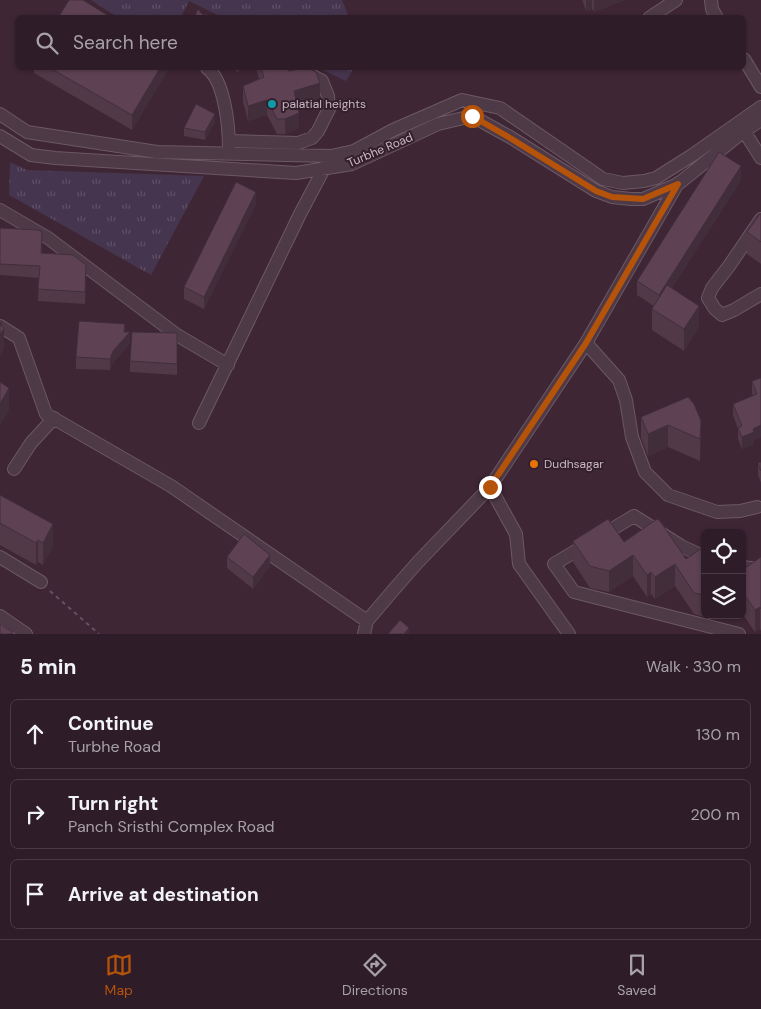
<!DOCTYPE html>
<meta charset="utf-8">
<style>
:root{--surface:#2e1c28;--page:#3a2934;--text:#f1f3f6;--muted:#a7a1a8;--line:#493a45;--accent:#b45309}
body{margin:0;font-family:"DM Sans",sans-serif;background:var(--page);color:var(--text)}
.controls{position:absolute;right:15px;bottom:15px;display:grid;overflow:hidden;border-radius:8px;box-shadow:0 1px 4px #0004}
.controls button{width:45px;height:45px;display:grid;place-items:center;padding:0;border:0;border-bottom:1px solid var(--line);background:var(--surface);color:var(--text);font:25px sans-serif}
.stop{position:absolute;width:15px;height:15px;margin:-11px;border:4px solid #b45309;border-radius:50%;background:#fff}
.stop.end{background:#b45309;border-color:#fff;box-shadow:0 1px 5px #0008}
.list{margin:0;padding:0;list-style:none}
h2{display:flex;justify-content:space-between;align-items:center;height:65px;margin:0;padding:0 20px;font-size:21px}
h2 small{font-size:16px;font-weight:400;color:var(--muted)}
.list li{display:grid;grid-template-columns:32px 1fr auto;gap:15px;align-items:center;box-sizing:border-box;height:70px;margin:0 10px 10px;padding:0 10px;border:1px solid var(--line);border-radius:8px}
.list b{display:block;font-size:19px;white-space:nowrap}
.list p{margin:0;font-size:16px;white-space:nowrap;color:var(--muted)}
.list em{font-size:16px;font-style:normal;color:var(--muted)}
.icon{flex:none;width:28px;height:28px;fill:none;stroke:currentColor;stroke-width:2;stroke-linecap:round;stroke-linejoin:round}
.map{position:relative;flex:none;width:761px;height:634px;overflow:hidden}
.search{position:absolute;background:var(--surface);box-shadow:0 1px 4px #0004;left:15px;right:15px;top:15px;height:55px;display:flex;align-items:center;gap:12px;box-sizing:border-box;padding:0 18px;border-radius:8px;color:var(--muted);font-size:19px}
.sheet{height:305px;background:var(--surface)}
nav{display:flex;justify-content:space-around;align-items:center;box-sizing:border-box;height:70px;border-top:1px solid var(--line);background:var(--surface);font-size:14px;color:var(--muted)}
nav a{display:grid;justify-items:center;gap:2px}
nav .on{color:var(--accent)}
.map>svg:first-child{display:block}
.park{fill:url(#park-tufts)}
.lines{fill:none;stroke-linecap:round;stroke-linejoin:round}
.minor-casing{stroke:#6c5864;stroke-width:14}
.path{stroke:#645166;stroke-width:2;stroke-dasharray:4 4;stroke-linecap:butt}
.minor{stroke:#4e3a47;stroke-width:12}
.wall{fill:#513947}
.shaded-wall{fill:#422e3a}
.building{fill:#5e4253;stroke:#422e3a}
.route{stroke:#b45309;stroke-width:6}
.culture-dot{fill:#0f9aa8;stroke:#331f2c;stroke-width:2}
.food-dot{fill:#e8710a;stroke:#331f2c;stroke-width:2}
.labels{text-anchor:middle;dominant-baseline:central;stroke-width:4;stroke-linejoin:round;paint-order:stroke}
.poi-label{font-size:12px;fill:#c9b6c1;stroke:#331f2c;text-anchor:start}
.street-label{font-size:12px;fill:#c9b6c1;stroke:#331f2c}
</style>
<div class="map">
<svg width="761" height="634" viewBox="0 0 761 634">
<defs>
<pattern id="park-tufts" width="24" height="20" patternUnits="userSpaceOnUse" patternTransform="scale(1.25)"><rect width="24" height="20" fill="#46354f"/><path d="M3 7l-1-3M5 7V3M7 7l1-3M15 17l-1-3M17 17v-4M19 17l1-3" fill="none" stroke="#5f5067"/></pattern>
</defs>
<rect width="100%" height="100%" fill="#3e2635"/>
<path class="park" d="M91 0H342L349 17H222L189 1 181 17H117Z
M319 68H354L346 81Z
M10 162 27 170 204 176 151 275 9 195Z"/>
<g class="lines">
<g class="minor-casing">
<path id="minor" d="M711 0 712 9 717 18
M649 18 676 0
M744 59 761 87
M207 68C225 81 229 127 229 149
M0 114 27 132 157 152 331 156 354 151 393 130 462 100 500 108 603 179 623 183 644 181 656 178 691 156 761 107
M744 131 761 158
M0 136 31 155 55 158 296 173 352 164 438 124 472 116 510 137 596 191 612 197 631 199H643L678 184 744 131 761 120
M229 141 298 143 312 138 318 131 329 109 328 96 322 81 298 68
M0 210 48 238 177 335 228 365
M761 219 729 266 712 288 708 298 715 309 722 315 734 310 761 294
M0 326 19 338 46 414 171 486 367 621
M586 343 619 380 626 400 632 437 645 472 668 495 717 512 740 511 757 507
M199 423 300 214 327 163
M14 469 31 443 54 418
M490 487 516 534 519 564 569 634
M0 557 41 582
M705 557 681 546 634 516 554 564 574 592 739 634
M742 567 761 569
M0 616 26 634
M364 634 367 621 396 587 418 562 490 487 586 343 678 183"/>
</g>
<path class="path" d="M50 591 99 634"/>
<use href="#minor" class="minor"/>
</g>
<path class="wall" d="M582 0H625L594 12 592 9 586 11Z
M34 68H169L132 130 34 73Z
M231 68H241L238 72Z
M256 68H287L289 71 320 98 298 105 299 128 285 134H277L267 115 248 121 243 102V86L259 79Z
M215 122 205 140 184 136V128Z
M741 180 672 288 699 327 684 351 652 330V309L654 306 637 295V281Z
M256 204 204 309 184 299V287Z
M761 214V264L747 254V232Z
M0 228 42 244V253L86 277 85 304 38 301 39 278 0 275Z
M125 332 130 343 113 363 110 370 76 369V357Z
M177 345V375L130 372V361Z
M761 378V437L754 440V444L742 449 738 439V429L733 415V404L753 396 752 393V381Z
M641 417 701 421 700 461 668 447 648 456 641 438Z
M761 462V483L758 475V463Z
M0 483V495L53 546 43 565 38 562 36 565 0 545Z
M573 541 624 542 686 559 705 546V615H718L712 619 694 614 675 586 655 599 651 594 647 597 633 576 609 592 590 588 573 562Z
M227 557 270 566 253 589 227 568Z
M761 557V631L760 629 755 632 742 613V570Z"/>
<path class="shaded-wall" d="M586 0H592V9L586 11Z
M594 0H625L594 12Z
M160 68H169L132 130V115Z
M320 83V98L294 106V91Z
M267 100V115L248 121V106Z
M299 113V128L285 134V119Z
M215 114V122L205 140V132Z
M741 166V180L659 309V295Z
M256 192V204L204 309V297Z
M86 265V277L85 304V292Z
M699 306V327L684 351V329Z
M2 320V331L4 328V349L0 356V323Z
M125 324 124 338 130 332V343L113 363 110 370V359Z
M9 388V410L0 425V404Z
M668 425V447L648 456V434Z
M761 425V437L754 440V444L742 449V437L753 429Z
M53 524V546L43 565V543Z
M38 540V562L36 565V543Z
M270 555V566L253 589V577Z
M633 555V576L609 592V571Z
M675 564V586L655 599V577Z
M651 572V594L647 597V575Z
M760 607V629L755 632V610Z
M712 615H718L712 619Z
M409 628V634H404Z"/>
<path class="building" d="M69 0H83L112 18H58Z
M198 9 202 14 208 15 214 18H194Z
M50 68H160L132 115Z
M261 68H287L289 71 303 68H308L316 72 320 83 294 91 299 113 285 119H277L267 100 248 106 243 86 264 77Z
M196 104 215 114 205 132 184 128Z
M719 152 741 166 659 295 637 281Z
M236 182 256 192 204 297 184 287Z
M760 214H761V242L747 232Z
M0 228 38 230 42 232 41 253 73 255 86 265 85 292 38 289 40 266 0 264Z
M667 285 699 306 684 329 652 309Z
M79 321 125 324 124 332H130L113 351 110 359 76 357Z
M0 325 4 328 0 335Z
M132 332 177 333V364L130 361Z
M761 378V425L753 429 754 432 742 437 738 428 742 426 733 404 757 394 752 381Z
M0 382 9 388 0 404Z
M688 397 694 404 701 421 700 439 668 425 648 434 641 417Z
M761 462V471L758 463Z
M0 495 53 524 43 543 38 540 36 543 0 523Z
M608 519 624 542 657 519 660 521 686 559 705 546V595L694 593 675 564 655 577 651 572 647 575 633 555 609 571 590 566 573 541Z
M244 534 270 555 253 577 227 557Z
M761 557V609L760 607 755 610 742 591V570Z
M400 620 409 628 404 634H388Z
M0 624 12 632 11 634H0Z"/>
<g class="lines">
<path class="route" d="M472 116 510 138 596 191 612 197 643 199 678 184 586 343 490 487"/>
</g>
<circle class="culture-dot" cx="272" cy="104" r="5"/>
<circle class="food-dot" cx="534" cy="464" r="5"/>
<g class="labels">
<g class="poi-label">
<text x="282" y="104">palatial heights</text>
<text x="544" y="464">Dudhsagar</text>
</g>
<g class="street-label">
<text transform="translate(380 150) rotate(-23)">Turbhe Road</text>
</g>
</g>
</svg>
<div class="controls">
<button><svg class="icon" aria-label="locate" viewBox="0 0 24 24"><circle cx="12" cy="12" r="6"/><path d="M12 2v4M12 18v4M2 12h4M18 12h4"/></svg></button>
<button><svg class="icon" aria-label="layers" viewBox="0 0 24 24"><path d="M12 4l9 5-9 5-9-5zM3 14l9 5 9-5"/></svg></button>
</div>
<div class="stop" style="left:472px;top:116px"></div>
<div class="stop end" style="left:490px;top:487px"></div>
<div class="search"><svg class="icon" aria-label="search" viewBox="0 0 24 24"><circle cx="10" cy="10" r="6"/><path d="M15 15l6 6"/></svg>Search here</div>
</div>
<section class="sheet">
<h2>5 min<small>Walk · 330 m</small></h2>
<ul class="list">
<li><svg class="icon" aria-label="ahead" viewBox="0 0 24 24"><path d="M12 20V5M6 11l6-6 6 6"/></svg><div><b>Continue</b><p>Turbhe Road</p></div><em>130 m</em></li>
<li><svg class="icon" aria-label="right" viewBox="0 0 24 24"><path d="M7 20v-9h11M14 6l5 5-5 5"/></svg><div><b>Turn right</b><p>Panch Sristhi Complex Road</p></div><em>200 m</em></li>
<li><svg class="icon" aria-label="arrive" viewBox="0 0 24 24"><path d="M6 21V4h12l-3 4 3 4H6"/></svg><div><b>Arrive at destination</b></div></li>
</ul>
</section>
<nav>
<a class="on"><svg class="icon" aria-label="map" viewBox="0 0 24 24"><path d="M3 6l6-2 6 2 6-2v14l-6 2-6-2-6 2zM9 4v14M15 6v14"/></svg>Map</a>
<a><svg class="icon" aria-label="directions" viewBox="0 0 24 24"><path d="M12 3l9 9-9 9-9-9zM9 14v-3h6M13 9l2 2-2 2"/></svg>Directions</a>
<a><svg class="icon" aria-label="saved" viewBox="0 0 24 24"><path d="M7 4h10v16l-5-4-5 4z"/></svg>Saved</a>
</nav>
